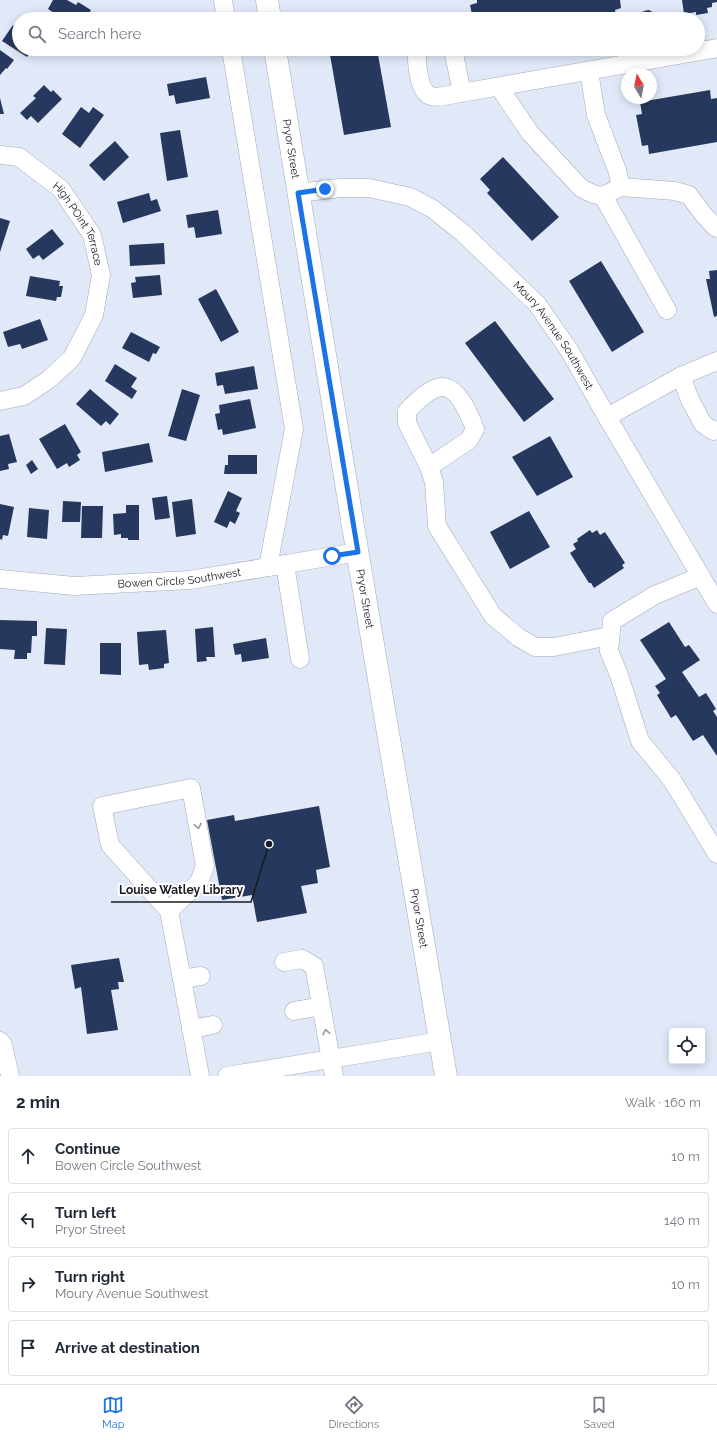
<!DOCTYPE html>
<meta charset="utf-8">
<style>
:root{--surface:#fff;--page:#f6f6f7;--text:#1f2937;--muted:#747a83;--line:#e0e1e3;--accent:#1a73e8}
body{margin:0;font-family:Raleway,sans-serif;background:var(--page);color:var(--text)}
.controls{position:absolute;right:12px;bottom:12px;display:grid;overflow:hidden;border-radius:4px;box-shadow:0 2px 10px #0003}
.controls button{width:36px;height:36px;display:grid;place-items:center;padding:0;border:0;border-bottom:1px solid var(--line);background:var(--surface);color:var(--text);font:20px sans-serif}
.compass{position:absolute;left:621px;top:68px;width:36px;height:36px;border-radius:50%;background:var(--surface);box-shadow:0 2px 10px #0003;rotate:350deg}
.stop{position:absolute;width:12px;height:12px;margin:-9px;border:3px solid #1a73e8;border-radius:50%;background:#fff}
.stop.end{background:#1a73e8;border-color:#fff;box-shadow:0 1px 4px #0008}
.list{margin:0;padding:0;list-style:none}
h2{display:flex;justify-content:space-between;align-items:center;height:52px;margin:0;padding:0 16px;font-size:17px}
h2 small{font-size:13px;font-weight:400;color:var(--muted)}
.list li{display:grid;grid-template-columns:26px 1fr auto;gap:12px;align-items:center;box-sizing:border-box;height:56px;margin:0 8px 8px;padding:0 8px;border:1px solid var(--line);border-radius:4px}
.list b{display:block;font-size:15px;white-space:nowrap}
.list p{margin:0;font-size:13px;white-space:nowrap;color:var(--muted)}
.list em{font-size:13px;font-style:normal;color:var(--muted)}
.icon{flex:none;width:22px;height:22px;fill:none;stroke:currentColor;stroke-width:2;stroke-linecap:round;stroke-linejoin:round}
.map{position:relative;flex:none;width:717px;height:1076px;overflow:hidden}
.search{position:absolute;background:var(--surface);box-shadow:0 2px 10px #0003;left:12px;right:12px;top:12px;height:44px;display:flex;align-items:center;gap:10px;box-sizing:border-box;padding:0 14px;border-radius:22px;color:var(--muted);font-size:15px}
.sheet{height:308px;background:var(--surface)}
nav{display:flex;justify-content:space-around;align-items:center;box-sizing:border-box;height:56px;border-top:1px solid var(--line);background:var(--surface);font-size:11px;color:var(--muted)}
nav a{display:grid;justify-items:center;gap:2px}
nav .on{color:var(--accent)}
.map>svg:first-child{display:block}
.building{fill:#26385d}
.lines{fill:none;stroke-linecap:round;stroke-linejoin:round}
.minor-casing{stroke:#a2a9b7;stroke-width:19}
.major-casing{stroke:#a2a9b7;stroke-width:23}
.minor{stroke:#fff;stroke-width:18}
.major{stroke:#fff;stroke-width:22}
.oneway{stroke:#98989b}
.route{stroke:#1a73e8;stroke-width:5}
.labels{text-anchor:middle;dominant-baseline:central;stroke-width:4;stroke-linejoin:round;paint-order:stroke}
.street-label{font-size:11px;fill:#191b20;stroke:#fff}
.leader{fill:none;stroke:#191b20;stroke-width:1.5}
.callout-dot{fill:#191b20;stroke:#fff;stroke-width:1.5}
.callout-label{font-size:12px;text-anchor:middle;font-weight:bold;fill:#191b20;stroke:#fff;stroke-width:4;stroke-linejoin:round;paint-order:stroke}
</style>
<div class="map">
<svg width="717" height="1076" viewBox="0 0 717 1076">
<rect width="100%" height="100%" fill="#e1e9f8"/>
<path class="building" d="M53 0H67L76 5 78 2 91 10 86 19H63L48 9Z
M477 0H620L621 8 615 10 616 19H473L470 5 477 3Z
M682 0H717V2L712 3V7L707 8 708 13 696 15V12L684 14Z
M649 10 654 13 655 19H640L639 14 644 11Z
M13 25 19 29V49H32L27 57 2 41Z
M166 49H193V50L167 54Z
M329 49H377L391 127 344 135Z
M0 50 14 60 7 69 6 68 0 75Z
M206 77 210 98 176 104 174 95 169 96 167 84Z
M44 85 51 92 53 90 62 99 38 123 31 116 27 120 20 113 36 98 33 96Z
M710 90 711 99 717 98V142L649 154 648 145 642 146 636 115 642 114 640 102Z
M0 98 4 114H0Z
M81 107 89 113 93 107 104 115 80 148 62 134Z
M180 130 188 177 167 181 160 133Z
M115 141 129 157 104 181 89 165Z
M503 157 559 217 532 241 487 193 490 190 480 179Z
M149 193 151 201 157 199 161 211 123 223 117 202Z
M218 210 222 234 196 238 194 227 188 228 186 215Z
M0 218 10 221 0 252Z
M52 229 64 244 43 260 39 255 33 259 26 249Z
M164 243 165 264 130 266 129 245Z
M601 261 644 332 612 352 569 281Z
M717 270V316L714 317 706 279H710L709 271Z
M160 275 162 295 133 298 131 283 136 282 135 277Z
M30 276 60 281 59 286H63L61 297H57L56 301 26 296Z
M216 289 239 332 221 342 198 299Z
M40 319 48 340 22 349 20 344 8 347 3 332Z
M495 321 554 399 524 422 465 343Z
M131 332 160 347 156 354 153 353 149 362 122 348Z
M115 364 137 378 131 387 137 391 132 399 105 381Z
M254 366 258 389 225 394 223 385 217 386 215 373Z
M90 389 119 414 110 425 106 421 101 426 76 404Z
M182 389 200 395 186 441 168 436Z
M250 399 256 428 223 435 222 429 218 430 215 414 220 413 219 405Z
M65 424 81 452 77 455 80 460 69 467 67 463 57 469 39 439Z
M9 434 17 462 8 464 9 469 0 471V436Z
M550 436 573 477 537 496 512 457Z
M149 443 153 462 105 472 102 452Z
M228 455H257V474H224L225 465H228Z
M32 460 38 469 31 474 26 465Z
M228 491 242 498 236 511 240 513 235 524 230 521 227 528 214 522Z
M167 496 170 518 155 520 152 498Z
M192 499 196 534 176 537 172 502Z
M63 501 81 502 80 522H62Z
M0 504 14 507 8 536 3 535 2 540 0 539Z
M126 505H139V540H128V538H121V534L114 535 113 514 126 513Z
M82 506H103L102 538H81Z
M29 508 49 510 47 539 27 537Z
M529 511 550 547 510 569 490 532Z
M590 530 592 533 597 530 600 535 605 532 625 563 622 565 624 568 594 588 591 583H589L570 553 576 549 573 544 578 541 577 539Z
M0 620 37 621V636H32L31 653H27V659H14L15 650 0 649Z
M669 622 685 647 689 645 700 660 682 672 699 697 706 693 716 709 713 711 717 717V756L703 735 693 741 676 715 671 718 657 695 660 693 655 686 666 679 640 640Z
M213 627 215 657H206L207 661 197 662 195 629Z
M46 628 67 629 65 665 44 664Z
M166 630 169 663 164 664V668L149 670 148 664 139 665 137 632Z
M266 638 269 658 242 662 241 654 235 655 233 644Z
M100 643H121V675L100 674Z
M319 806 330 867 316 870 318 883 301 886 307 913 257 922 252 895 222 900 207 820 234 815 235 821Z
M119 958 124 982H118L119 989 111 990 118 1030 87 1034 81 987 75 989 71 965Z"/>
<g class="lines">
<g class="minor-casing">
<g id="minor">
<path d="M223 0 226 19"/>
<path d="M231 49 294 429 268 567"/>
<path d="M418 49C415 58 419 86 426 93 431 98 438 97 444 96L717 48"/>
<path d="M453 49 462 93"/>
<path d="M589 71 596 115 617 170 621 187"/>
<path d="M499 87 530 133 581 188 593 194 603 196 621 187 675 191 689 195 703 214 715 227 717 228"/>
<path id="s1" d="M0 155 19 157 61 189 92 235 101 275 94 315 72 358 48 380 24 396 0 401"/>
<path id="s2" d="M298 193 340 188H369L410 197 433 209 463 233 537 304 569 350 607 417 717 604"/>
<path d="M603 196 667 310"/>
<path d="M681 376 690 400 703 424 713 431 717 430"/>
<path d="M607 417 681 376 717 361"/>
<path d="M429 467 469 440 475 429C470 416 459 388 443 387 431 386 415 403 407 411V423L429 467 434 482 437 526 493 616 518 637 535 647H554L610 636"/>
<path d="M285 564 300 659"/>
<path d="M701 576 655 595 612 621 609 651 619 675 640 741 672 780 717 854"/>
<path id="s3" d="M0 579 74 586 190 580 358 552"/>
<path d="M169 911 199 882 205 866 191 788 102 806 110 845 169 911 182 979 201 976"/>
<path d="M284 962 302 959 314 966 334 1076"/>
<path d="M182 979 200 1076"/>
<path d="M294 1011 321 1006"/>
<path d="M191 1029 213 1025"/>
<path d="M0 1041 3 1045 10 1076"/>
<path d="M227 1076 440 1041"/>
</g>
</g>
<g class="major-casing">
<g id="major">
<path d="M267 0 270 19"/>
<path id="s4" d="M275 49 353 526 446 1076"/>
</g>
</g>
<use href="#minor" class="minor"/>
<use href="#major" class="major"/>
</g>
<defs><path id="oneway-chevron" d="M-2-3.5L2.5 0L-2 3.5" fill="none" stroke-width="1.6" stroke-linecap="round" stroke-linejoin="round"/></defs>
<g class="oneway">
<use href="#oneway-chevron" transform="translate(198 826) rotate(80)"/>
<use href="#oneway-chevron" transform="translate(326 1032) rotate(-101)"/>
</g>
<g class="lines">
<path class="route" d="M325 189 298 193 358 552 332 556"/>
</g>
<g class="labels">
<g class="street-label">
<text stroke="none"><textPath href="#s4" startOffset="101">Pryor Street</textPath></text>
<text stroke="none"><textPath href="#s1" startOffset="111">High POint Terrace</textPath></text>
<text stroke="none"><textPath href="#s2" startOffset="315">Moury Avenue Southwest</textPath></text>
<text stroke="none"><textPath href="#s3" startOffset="180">Bowen Circle Southwest</textPath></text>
<text stroke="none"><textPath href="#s4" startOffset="557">Pryor Street</textPath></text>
<text stroke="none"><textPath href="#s4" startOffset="881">Pryor Street</textPath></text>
</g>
</g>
<path class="leader" d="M269 844L251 902H111"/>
<circle class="callout-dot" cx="269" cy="844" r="4"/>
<g class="callout-label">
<text x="181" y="894">Louise Watley Library</text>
</g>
</svg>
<div class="controls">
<button><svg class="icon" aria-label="locate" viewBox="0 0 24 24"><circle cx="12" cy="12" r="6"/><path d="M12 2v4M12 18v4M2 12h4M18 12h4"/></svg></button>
</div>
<svg class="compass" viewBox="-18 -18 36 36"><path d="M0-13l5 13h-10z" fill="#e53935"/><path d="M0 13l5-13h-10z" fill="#747a83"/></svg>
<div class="stop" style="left:332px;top:556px"></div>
<div class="stop end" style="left:325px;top:189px"></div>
<div class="search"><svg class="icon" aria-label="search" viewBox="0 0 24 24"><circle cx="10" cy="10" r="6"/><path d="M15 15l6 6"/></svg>Search here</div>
</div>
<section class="sheet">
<h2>2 min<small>Walk · 160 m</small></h2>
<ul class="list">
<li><svg class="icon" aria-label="ahead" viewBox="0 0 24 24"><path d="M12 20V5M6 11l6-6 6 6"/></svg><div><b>Continue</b><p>Bowen Circle Southwest</p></div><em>10 m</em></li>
<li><svg class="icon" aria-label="left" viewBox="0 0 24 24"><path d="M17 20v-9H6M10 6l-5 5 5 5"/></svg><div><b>Turn left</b><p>Pryor Street</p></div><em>140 m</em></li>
<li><svg class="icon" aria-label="right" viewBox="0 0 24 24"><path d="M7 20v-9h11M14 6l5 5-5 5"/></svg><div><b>Turn right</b><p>Moury Avenue Southwest</p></div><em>10 m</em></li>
<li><svg class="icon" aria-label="arrive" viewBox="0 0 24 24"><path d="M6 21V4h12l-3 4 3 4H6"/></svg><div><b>Arrive at destination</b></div></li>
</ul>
</section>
<nav>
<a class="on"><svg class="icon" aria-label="map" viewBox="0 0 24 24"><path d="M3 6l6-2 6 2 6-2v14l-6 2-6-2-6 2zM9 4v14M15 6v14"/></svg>Map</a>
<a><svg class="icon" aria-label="directions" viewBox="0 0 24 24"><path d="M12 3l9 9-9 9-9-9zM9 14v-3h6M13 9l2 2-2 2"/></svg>Directions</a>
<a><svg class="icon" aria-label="saved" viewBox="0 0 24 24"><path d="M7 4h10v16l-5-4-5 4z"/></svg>Saved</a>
</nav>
